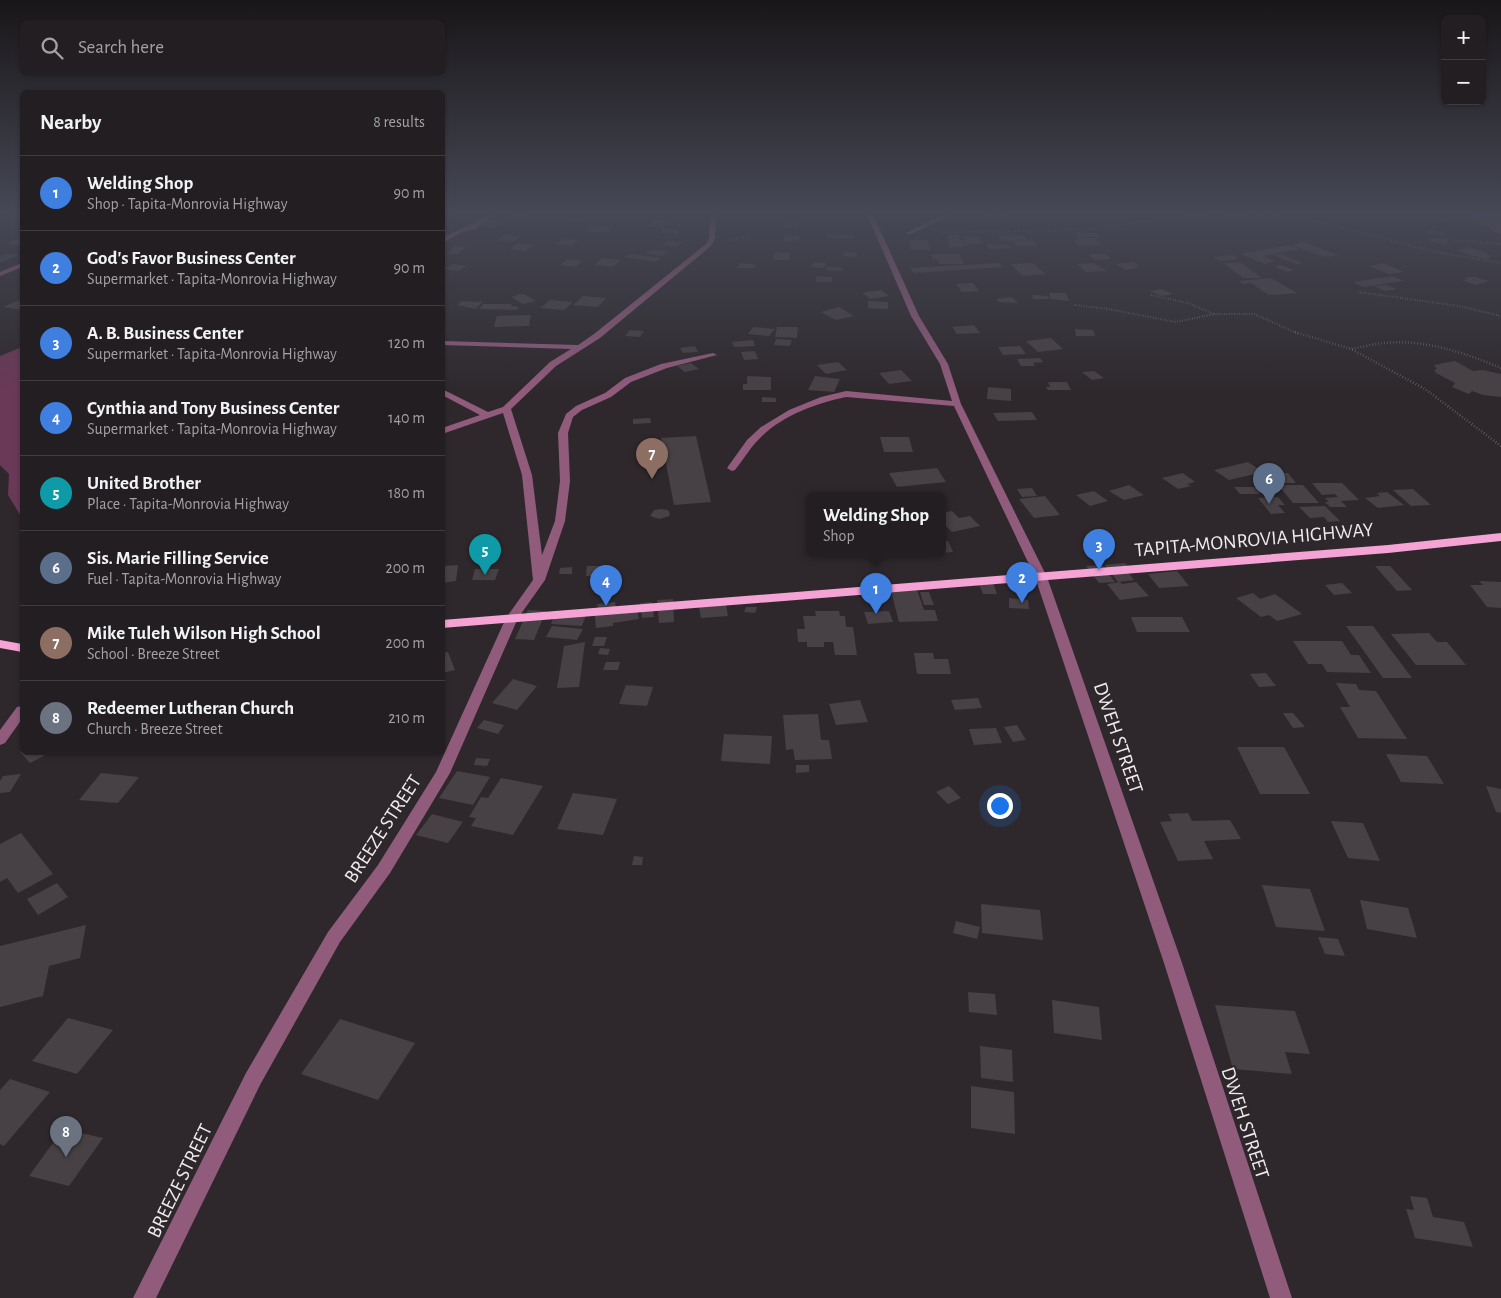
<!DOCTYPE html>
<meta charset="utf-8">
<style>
:root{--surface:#221e21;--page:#2a272a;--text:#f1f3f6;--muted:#a2a2a5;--line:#3f3c3f;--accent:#2563eb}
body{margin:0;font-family:"Alegreya Sans",sans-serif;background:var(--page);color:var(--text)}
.controls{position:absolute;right:15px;top:15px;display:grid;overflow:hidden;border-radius:8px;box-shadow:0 1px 4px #0004}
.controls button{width:45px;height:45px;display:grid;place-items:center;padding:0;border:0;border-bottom:1px solid var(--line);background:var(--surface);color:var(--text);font:25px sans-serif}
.you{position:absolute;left:999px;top:805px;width:18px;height:18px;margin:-12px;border:4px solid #fff;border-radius:50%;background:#1a73e8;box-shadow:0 0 0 8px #1a73e833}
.badge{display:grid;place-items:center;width:32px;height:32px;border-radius:50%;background:var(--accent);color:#fff;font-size:16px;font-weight:700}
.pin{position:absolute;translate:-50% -41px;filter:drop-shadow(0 1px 2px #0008)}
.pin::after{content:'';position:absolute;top:26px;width:18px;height:15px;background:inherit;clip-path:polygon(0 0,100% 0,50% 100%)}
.popup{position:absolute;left:806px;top:492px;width:140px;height:65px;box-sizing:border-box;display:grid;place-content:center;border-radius:8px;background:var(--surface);filter:drop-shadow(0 1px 4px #0005);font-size:16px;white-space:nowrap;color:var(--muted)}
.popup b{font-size:19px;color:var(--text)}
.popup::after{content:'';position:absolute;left:50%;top:100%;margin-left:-10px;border:10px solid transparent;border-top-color:var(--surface)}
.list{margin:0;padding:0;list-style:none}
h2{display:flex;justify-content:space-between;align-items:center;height:65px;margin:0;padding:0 20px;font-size:21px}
h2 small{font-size:16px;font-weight:400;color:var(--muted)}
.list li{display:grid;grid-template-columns:32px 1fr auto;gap:15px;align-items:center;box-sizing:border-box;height:75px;padding:0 20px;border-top:1px solid var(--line)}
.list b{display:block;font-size:19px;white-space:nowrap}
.list p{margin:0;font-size:16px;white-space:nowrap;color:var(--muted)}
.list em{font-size:16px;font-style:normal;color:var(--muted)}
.icon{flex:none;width:28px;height:28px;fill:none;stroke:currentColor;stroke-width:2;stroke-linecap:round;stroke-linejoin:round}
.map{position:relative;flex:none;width:1501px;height:1298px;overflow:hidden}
.search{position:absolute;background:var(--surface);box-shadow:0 1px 4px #0004;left:20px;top:20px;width:425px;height:55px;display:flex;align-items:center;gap:12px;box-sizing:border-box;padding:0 18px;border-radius:8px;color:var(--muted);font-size:19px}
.panel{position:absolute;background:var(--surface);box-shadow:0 1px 4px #0004;left:20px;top:90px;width:425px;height:665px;border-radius:8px}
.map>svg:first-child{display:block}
.green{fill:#6a3957}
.building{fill:#474044}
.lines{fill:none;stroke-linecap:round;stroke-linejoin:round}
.path-far1{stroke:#827d80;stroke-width:2;stroke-dasharray:0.5 2;stroke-linecap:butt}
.path{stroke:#827d80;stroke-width:2.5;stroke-dasharray:0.5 2.5;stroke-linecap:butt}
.minor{fill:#915b7c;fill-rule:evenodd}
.trunk{fill:#f5a2d5;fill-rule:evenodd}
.labels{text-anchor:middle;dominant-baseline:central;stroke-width:4.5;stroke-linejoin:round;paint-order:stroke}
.street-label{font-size:20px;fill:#efebed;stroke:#2e282c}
</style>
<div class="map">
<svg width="1501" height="1298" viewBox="0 0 1501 1298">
<rect width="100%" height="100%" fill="#2e282c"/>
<path class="green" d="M1464 212H1501V235L1470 218Z
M22 347V518L8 495 9 474 0 465V356Z"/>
<path class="building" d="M1004 213 1008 217 990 218 987 214Z
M1435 215 1450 218 1444 222 1429 219Z
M569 217 584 218 579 222 564 221Z
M492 219 507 222 494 228 478 225Z
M651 220H667L664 227H647Z
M796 221 798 227 785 228 782 222Z
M588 226 613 227 609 232 584 231Z
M663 228 678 229 677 234 661 233Z
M1429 229 1445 232 1442 235 1426 232Z
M1077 232 1095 233 1101 237H1077Z
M506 234 522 236 513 242 497 240Z
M828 234 854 236 853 239 827 238Z
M784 235H799L800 241 784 242Z
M948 235H959L960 240H964L965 247 949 248Z
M998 235H1022L1027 240 1002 241Z
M964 237H980L982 244H966Z
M20 238H22V243L18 245 5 244Z
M1076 238H1096L1100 245H1077L1074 240H1078Z
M1429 238 1447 239 1448 244 1430 242Z
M562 239 578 240 572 246 556 244Z
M909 240H928L930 250H911Z
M668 241 682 242 676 247 662 245Z
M1013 241H1034L1037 246H1017Z
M1303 242 1338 255 1326 257 1291 245Z
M518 243 534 245 525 251 509 249Z
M987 244 1008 245 1011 248 989 249Z
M1288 245 1300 249 1263 256 1276 261 1265 264 1241 254Z
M455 246 466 247 459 254H448Z
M1467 247 1489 253 1485 254 1492 256 1486 259 1477 257 1457 251Z
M653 249 670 252 661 256 645 253Z
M776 252 790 253 789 260H772L774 254Z
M845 252 857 253 856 257 843 256Z
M6 254 19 255 0 263V256Z
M631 254 661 258 655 262 624 257Z
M931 254H959L964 264H939L937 259H933Z
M1089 254H1106L1111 259 1094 260Z
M1281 254 1303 263 1296 264 1273 255Z
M1232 255 1239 259 1219 261 1212 257Z
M603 258 621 260 613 267 594 265Z
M568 259 583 261 575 267 560 265Z
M814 262 826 263 824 268 811 267Z
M1134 262 1140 266H1134L1138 268 1125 270 1116 264Z
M742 263 757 265 754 268H736Z
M999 263 1003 267 914 273 910 268Z
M1032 263 1046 274 1023 276 1010 264Z
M1094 263 1107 271 1086 272 1077 264Z
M1223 263H1241L1262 278H1243Z
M1383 263 1404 272 1389 274 1369 266Z
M454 264 467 266 458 271 444 269Z
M1281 265 1294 270 1287 272 1274 267Z
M828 267 843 268 841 271 826 270Z
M816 276 832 277V282H816Z
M1393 276 1403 281 1363 287 1353 282Z
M1470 277H1476L1489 281 1476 285 1463 281 1467 279 1464 278Z
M1271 278 1297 293 1269 295 1251 283 1243 284 1239 281Z
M973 283 979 291 962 292 956 284Z
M1386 285 1397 289 1385 291 1374 286Z
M1162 289 1173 294 1161 296 1150 291Z
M881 290 889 296 871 299 862 293Z
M1049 293H1066L1069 301 1051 299Z
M520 294 526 295 536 301 523 304 511 297Z
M1032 295 1048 296 1049 299H1033Z
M583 296 606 298 598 307 573 305Z
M1012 297 1018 303 999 302 996 299Z
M22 299V310L3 307Z
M550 300 573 302 564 310 540 308Z
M462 301 474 302 483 301 476 309 457 305Z
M868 301 888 302V309L868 308Z
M483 304H512L511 306 519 307 516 310 479 309Z
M839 307 854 316 836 320 821 312Z
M531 315 529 326 494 327 497 316Z
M974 325 980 333 957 334 952 327Z
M753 327 775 329 769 336 748 334Z
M777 327H798L797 338 775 337Z
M1075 329 1093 330 1095 336H1076Z
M630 330 644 331 640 337 625 336Z
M1051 338 1063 349 1038 352 1026 341Z
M776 339 792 340 790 346 774 345Z
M753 340 755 346 734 347 732 342Z
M695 346 698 352 683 353 680 348Z
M1020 346 1026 354 1003 355 998 347Z
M755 351 758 359 744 360 741 352Z
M1040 358 1043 362 1033 363 1035 366H1021L1017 359Z
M1455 361 1473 371 1483 370 1501 374V397L1483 395 1472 391 1469 394 1452 387 1455 383 1436 373 1434 370 1437 369 1434 365Z
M838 362 847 370 826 374 817 365Z
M691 363 699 369 685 372 677 366Z
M901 370 912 381 889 384 879 373Z
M1094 371 1104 378 1092 380 1082 372Z
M747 376 771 377V390H743V384H747Z
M815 376 840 379 834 392 808 390Z
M1048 382H1067L1071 390H1048L1046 387H1050Z
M988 387 1011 389V401L987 399Z
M762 397 776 398V402H762Z
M1032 412 1037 420 998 421 993 413Z
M650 418 651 423 633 424V419Z
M696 436 711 502 674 505 661 438Z
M880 437H909L913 452H884Z
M1248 462 1263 472 1229 480 1214 470Z
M937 468 946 482 897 487 889 473Z
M1183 473 1195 482 1187 484 1191 486 1178 489 1162 478Z
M1275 473H1288L1296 483H1283Z
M1312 483H1342L1359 500 1341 501 1347 507H1330L1325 502H1329L1325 498 1338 497 1335 494 1322 495Z
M1129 485 1144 495 1124 500 1109 491Z
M1278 485H1303L1319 503H1293Z
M1234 487H1254L1260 494H1240Z
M1032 488 1037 496 1022 497 1017 489Z
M1413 489 1431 505 1411 506 1393 490Z
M1094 491 1108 501 1090 506 1076 495Z
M1387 492 1404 505 1378 508 1365 498 1380 496 1377 493Z
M1045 496 1060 515 1034 518 1019 499Z
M1278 497 1285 505H1278L1285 513 1271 514 1258 498Z
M1325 506 1340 521 1328 522 1324 517 1310 518 1299 507Z
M661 509 668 510 670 514 669 516 659 519 650 516 654 510Z
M952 511 959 518 970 516 980 526 952 532 942 522V513Z
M942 541H948L953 552 942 553Z
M1125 563 1131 570 1127 571 1134 580 1118 582 1105 565Z
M458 565 456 581 442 583V566Z
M1102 565 1115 582 1099 583 1086 566Z
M587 566H601L599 576H586Z
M1375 566H1390L1412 590 1397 591Z
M572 567V574H559L560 568Z
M475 569H499L495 580H472Z
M1177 571 1189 586 1159 588 1148 574Z
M1009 578 1022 579 1025 591H1012Z
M977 579H992L997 594H983Z
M1479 581 1501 582V608L1487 607 1470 585H1483Z
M1120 582 1122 584 1136 582 1149 596 1120 600 1107 584Z
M1342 583 1352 593 1334 595 1325 585Z
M917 590 924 610H935L938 621 899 622 891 591Z
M920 592H929L934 605H924Z
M1253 593 1260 599 1275 594 1302 614 1277 621 1269 615 1261 617 1236 598Z
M725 598 728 616 701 618 698 601Z
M1009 598 1028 600 1029 609 1009 608Z
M673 599 674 622 659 623 657 600Z
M615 602 617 613 636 605 639 619 613 623V626L596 628 594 609 598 608 597 604Z
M652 602 654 617 642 618 640 603Z
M746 607H757L755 613 744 612Z
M528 610 546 611 534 640 515 639Z
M815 611H839L840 616H845L846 627H853L857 655H835L833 642H824V647H807V642H798L797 629H805L803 616H816Z
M889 611 893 622 868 624 864 612Z
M556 613 586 615 582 626 551 624Z
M1131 617H1182L1190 632H1137Z
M552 626 583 629 577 640 546 637Z
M1346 626H1373L1412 678H1383Z
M1429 633 1437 642H1447L1466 665H1416L1391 634Z
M595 637H607L604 646H592Z
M1293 641H1342L1351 655H1359L1371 673 1327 672 1322 664H1308Z
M585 642 579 687 557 688 564 646Z
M600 648 610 649 608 655 598 654Z
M448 652 455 670 442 673V653Z
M914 653H933L934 659H948L951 674H917Z
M606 662H620L618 670H603Z
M1266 673 1276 686 1259 687 1250 674Z
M513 679 537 686 517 710 492 703Z
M1336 683 1356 684 1359 690 1376 691 1407 739 1358 738 1340 707H1350Z
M626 685 653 687 647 706 619 704Z
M978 698 982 708 955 710 951 700Z
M860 700 868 722 836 725 829 704Z
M1283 713H1293L1305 727 1293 728Z
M818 714 821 740H829L832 759 795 760 793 749 786 750 783 715Z
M484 720 504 725 498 734 477 728Z
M1017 725 1026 740 1013 742 1004 727Z
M996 728 1002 743 974 745 969 729Z
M724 734 772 736 770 764 721 761Z
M1237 747H1284L1310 794H1260Z
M22 751V752H51L30 763 20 752Z
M1386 754 1427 756 1444 784 1401 782Z
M476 758 490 759 487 766 474 765Z
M796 765H809V772L796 773Z
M457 771 490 777 473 805 439 798Z
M101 773 139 777 118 803 79 800Z
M21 774 10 792 0 793V781L3 776Z
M501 778 543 786 513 835 471 826 476 818 469 817 481 797 488 798Z
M949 786 961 798 948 804 936 792Z
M1486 786 1501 789V813L1496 812Z
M573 793 617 799 603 835 557 829Z
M1188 813 1192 821 1230 820 1241 839 1204 841 1213 859 1178 861 1160 822 1172 821 1168 814Z
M432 814 463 822 448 843 416 835Z
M1331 821 1363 823 1380 861 1348 858Z
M21 833 53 874 18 893 7 878 0 882V844Z
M634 856 643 857 642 865H632Z
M57 883 68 897 38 915 27 899Z
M1262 885 1310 889 1325 931 1276 927Z
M1360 900 1408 908 1417 938 1367 929Z
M981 904 1040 910 1043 940 982 933Z
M956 921 980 927 977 939 953 933Z
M86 925 80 958 49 966 43 996 0 1007V946Z
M1318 937 1338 939 1345 956 1325 954Z
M968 992 995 994 997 1015 969 1012Z
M1052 1000 1099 1007 1102 1040 1054 1033Z
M1215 1005 1295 1011 1310 1054 1285 1052 1292 1074 1233 1069Z
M68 1018 113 1030 77 1074 32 1061Z
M340 1019 415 1043 378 1100 301 1074Z
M980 1046 1012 1050 1013 1082 981 1078Z
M10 1079 50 1092 4 1146 0 1144V1090Z
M971 1086 1014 1092 1015 1134 971 1128Z
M63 1129 103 1138 69 1186 29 1176Z
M1410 1196 1427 1198 1433 1217 1464 1222 1473 1247 1415 1238 1406 1209 1414 1210Z"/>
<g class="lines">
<path class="path-far1" d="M503 218 545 212
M943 232 1084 230 1158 219 1211 214 1299 217 1436 252 1501 263
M1455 240 1501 244
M724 242 750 236
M1358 292 1459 306 1501 316
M1151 295 1188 303 1214 314
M1074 305 1108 309 1176 322 1215 314H1254L1299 334"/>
<path class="path" d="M1295 332 1351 349
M1501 368C1465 353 1425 339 1385 343 1374 344 1362 347 1351 349L1425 389 1501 446"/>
<path class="minor" d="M490 212H496L475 229 462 232 442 243V238C459 229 476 225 490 212Z
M711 212H717L715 238 711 246 600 338 556 366 511 409 532 475 542 555 555 521 560 481 558 433 566 414 576 406 605 393 625 378 661 364 713 353 717 355 667 368 631 382 611 397 582 410 573 417 568 433 570 481 565 521 545 580 518 618 450 773 390 873 340 942 260 1085 156 1298H133L246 1073 328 932 378 865 436 772 506 618 533 580 522 475 503 413 442 434V428L480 415 442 395V389L488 412 503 407 550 362 571 349 442 345V341L578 345 594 334 706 244 709 238Z
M866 212H872L919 316 948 364 961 404 1047 577 1182 963 1292 1298H1270L1164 963 1035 577 954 406 846 397C817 403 784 415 762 436 751 446 744 459 735 470L732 471 727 468 747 440 761 427 789 410 821 397 846 391 952 401 940 364 911 316Z
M950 212H957L911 234 906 233Z
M22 263V267L0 276V272Z
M22 706V719L5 743 0 745V730L17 707Z"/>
<path class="trunk" d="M1501 533V541L1388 553 442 628V620L1388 545Z
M0 640 22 644V652L0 648Z"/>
</g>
<linearGradient id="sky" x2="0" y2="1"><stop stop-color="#191618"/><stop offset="0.54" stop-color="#464856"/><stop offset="1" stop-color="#464856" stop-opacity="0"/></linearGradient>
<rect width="1501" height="393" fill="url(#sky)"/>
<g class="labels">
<g class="street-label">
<text transform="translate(1254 540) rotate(-5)">TAPITA-MONROVIA HIGHWAY</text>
<text transform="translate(1118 738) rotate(71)">DWEH STREET</text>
<text transform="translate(383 829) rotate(-57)">BREEZE STREET</text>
<text transform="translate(1245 1123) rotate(72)">DWEH STREET</text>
<text transform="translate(180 1181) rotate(-64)">BREEZE STREET</text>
</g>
</g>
</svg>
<div class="controls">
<button>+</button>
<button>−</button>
</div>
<div class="you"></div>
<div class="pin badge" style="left:876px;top:614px;background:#3f7fe0">1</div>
<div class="popup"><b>Welding Shop</b>Shop</div>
<div class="pin badge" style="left:1022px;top:603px;background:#3f7fe0">2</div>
<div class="pin badge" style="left:1099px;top:570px;background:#3f7fe0">3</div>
<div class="pin badge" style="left:606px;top:606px;background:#3f7fe0">4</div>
<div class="pin badge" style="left:485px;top:575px;background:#0f9aa8">5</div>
<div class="pin badge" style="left:1269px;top:504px;background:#5c6f8a">6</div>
<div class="pin badge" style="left:652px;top:479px;background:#8d6e63">7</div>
<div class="pin badge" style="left:66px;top:1157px;background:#6b7280">8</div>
<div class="search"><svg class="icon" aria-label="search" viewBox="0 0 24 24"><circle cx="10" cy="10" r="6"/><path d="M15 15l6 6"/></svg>Search here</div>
<section class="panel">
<h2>Nearby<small>8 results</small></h2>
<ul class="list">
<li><span class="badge" style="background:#3f7fe0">1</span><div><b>Welding Shop</b><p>Shop · Tapita-Monrovia Highway</p></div><em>90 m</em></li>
<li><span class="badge" style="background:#3f7fe0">2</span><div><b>God's Favor Business Center</b><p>Supermarket · Tapita-Monrovia Highway</p></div><em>90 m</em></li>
<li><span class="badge" style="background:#3f7fe0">3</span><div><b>A. B. Business Center</b><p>Supermarket · Tapita-Monrovia Highway</p></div><em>120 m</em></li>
<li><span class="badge" style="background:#3f7fe0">4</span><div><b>Cynthia and Tony Business Center</b><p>Supermarket · Tapita-Monrovia Highway</p></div><em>140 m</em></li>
<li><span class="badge" style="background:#0f9aa8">5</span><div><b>United Brother</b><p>Place · Tapita-Monrovia Highway</p></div><em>180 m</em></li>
<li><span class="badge" style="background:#5c6f8a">6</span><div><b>Sis. Marie Filling Service</b><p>Fuel · Tapita-Monrovia Highway</p></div><em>200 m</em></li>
<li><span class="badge" style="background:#8d6e63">7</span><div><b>Mike Tuleh Wilson High School</b><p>School · Breeze Street</p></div><em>200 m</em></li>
<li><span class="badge" style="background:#6b7280">8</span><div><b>Redeemer Lutheran Church</b><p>Church · Breeze Street</p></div><em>210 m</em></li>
</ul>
</section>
</div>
